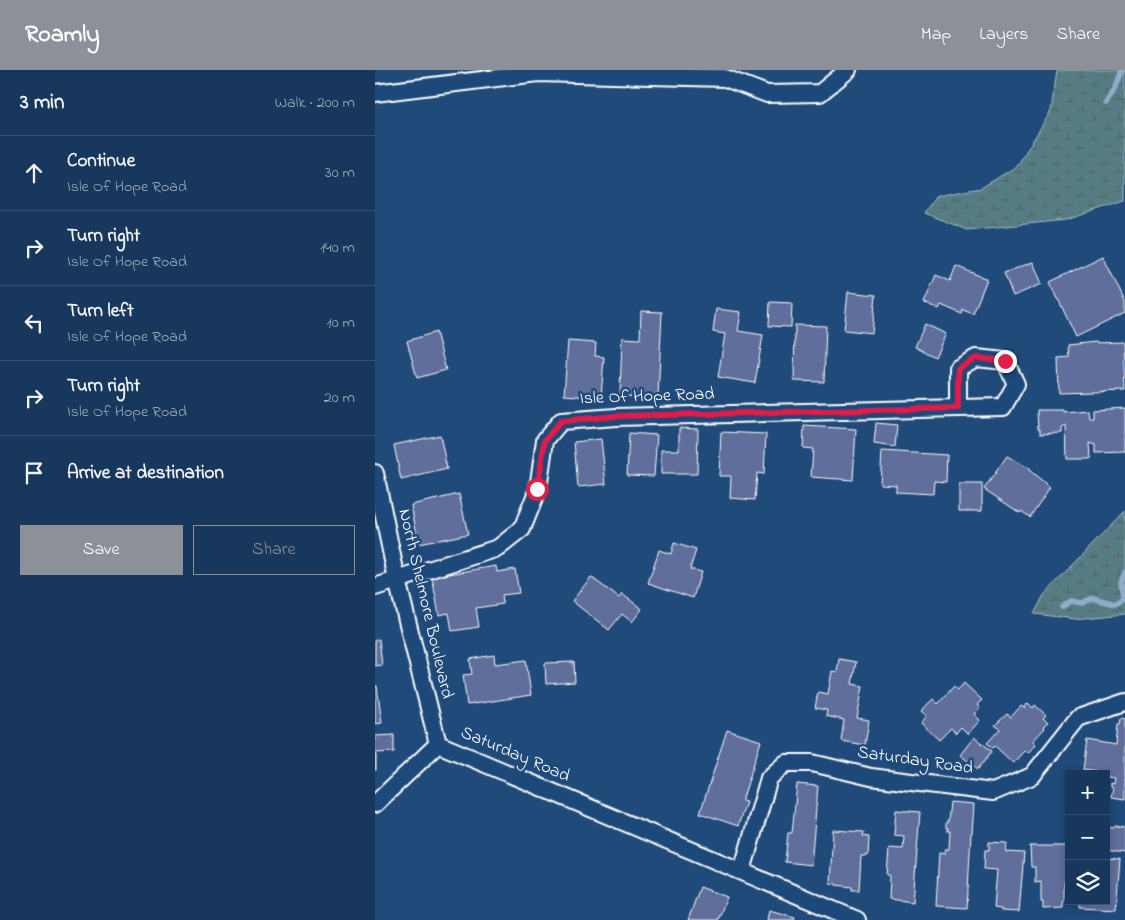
<!DOCTYPE html>
<meta charset="utf-8">
<style>
:root{--surface:#17385c;--page:#244365;--text:#f1f3f6;--muted:#9eacbb;--line:#365272;--accent:#8c9099}
body{margin:0;font-family:"Indie Flower",sans-serif;background:var(--page);color:var(--text)}
.controls{position:absolute;right:15px;bottom:15px;display:grid;overflow:hidden;border-radius:0px;box-shadow:0 2px 8px #0003}
.controls button{width:45px;height:45px;display:grid;place-items:center;padding:0;border:0;border-bottom:1px solid var(--line);background:var(--surface);color:var(--text);font:25px sans-serif}
.stop{position:absolute;width:15px;height:15px;margin:-11px;border:4px solid #e11d48;border-radius:50%;background:#fff}
.stop.end{background:#e11d48;border-color:#fff;box-shadow:0 1px 5px #0008}
.list{margin:0;padding:0;list-style:none}
h2{display:flex;justify-content:space-between;align-items:center;height:65px;margin:0;padding:0 20px;font-size:21px}
h2 small{font-size:16px;font-weight:400;color:var(--muted)}
.list li{display:grid;grid-template-columns:32px 1fr auto;gap:15px;align-items:center;box-sizing:border-box;height:75px;padding:0 20px;border-top:1px solid var(--line)}
.list b{display:block;font-size:19px;white-space:nowrap}
.list p{margin:0;font-size:16px;white-space:nowrap;color:var(--muted)}
.list em{font-size:16px;font-style:normal;color:var(--muted)}
.actions{display:flex;gap:10px;padding:15px 20px}
.actions a{flex:1;padding:11px 0;border:1px solid var(--accent);border-radius:0px;text-align:center;font-size:18px;color:var(--accent)}
.actions .main{background:var(--accent);color:#fff}
.icon{flex:none;width:28px;height:28px;fill:none;stroke:currentColor;stroke-width:2;stroke-linecap:round;stroke-linejoin:round}
.map{position:relative;flex:none;width:750px;height:850px;overflow:hidden}
header{display:flex;align-items:center;gap:30px;box-sizing:border-box;height:70px;padding:0 25px;background:var(--accent);color:#fff}
header strong{font-size:24px}
nav{display:flex;gap:28px;margin-inline-start:auto;font-size:18px}
main{display:flex}
aside{flex:1;background:var(--surface)}
.map>svg:first-child{display:block}
.wetland{fill:url(#wetland-marsh);stroke:#abbec1}
.lines{fill:none;stroke-linecap:round;stroke-linejoin:round}
.stream{stroke:#91adc8;stroke-width:5.5}
.building{fill:#606e9b;stroke:#fff}
.street-casing{stroke:#fff;stroke-width:20}
.street{stroke:#1f4a7a;stroke-width:16}
.route{stroke:#e11d48;stroke-width:6}
.labels{text-anchor:middle;dominant-baseline:central;stroke-width:5;stroke-linejoin:round;paint-order:stroke}
.street-label{font-size:18px;fill:#fff;stroke:#1f4a7a}
</style>
<header>
<strong>Roamly</strong>
<nav><a>Map</a><a>Layers</a><a>Share</a></nav>
</header>
<main>
<aside>
<h2>3 min<small>Walk · 200 m</small></h2>
<ul class="list">
<li><svg class="icon" aria-label="ahead" viewBox="0 0 24 24"><path d="M12 20V5M6 11l6-6 6 6"/></svg><div><b>Continue</b><p>Isle Of Hope Road</p></div><em>30 m</em></li>
<li><svg class="icon" aria-label="right" viewBox="0 0 24 24"><path d="M7 20v-9h11M14 6l5 5-5 5"/></svg><div><b>Turn right</b><p>Isle Of Hope Road</p></div><em>140 m</em></li>
<li><svg class="icon" aria-label="left" viewBox="0 0 24 24"><path d="M17 20v-9H6M10 6l-5 5 5 5"/></svg><div><b>Turn left</b><p>Isle Of Hope Road</p></div><em>10 m</em></li>
<li><svg class="icon" aria-label="right" viewBox="0 0 24 24"><path d="M7 20v-9h11M14 6l5 5-5 5"/></svg><div><b>Turn right</b><p>Isle Of Hope Road</p></div><em>20 m</em></li>
<li><svg class="icon" aria-label="arrive" viewBox="0 0 24 24"><path d="M6 21V4h12l-3 4 3 4H6"/></svg><div><b>Arrive at destination</b></div></li>
</ul>
<div class="actions"><a class="main">Save</a><a>Share</a></div>
</aside>
<div class="map">
<svg width="750" height="850" viewBox="0 0 750 850">
<defs>
<pattern id="wetland-marsh" width="20" height="14" patternUnits="userSpaceOnUse" patternTransform="scale(1.25)"><rect width="20" height="14" fill="#577d83"/><path d="M1 5h8M5 5V1M11 12h8M15 12V8" fill="none" stroke="#526468"/></pattern>
</defs>
<rect width="100%" height="100%" fill="#1f4a7a"/>
<filter id="ink" filterUnits="userSpaceOnUse"><feTurbulence type="fractalNoise" baseFrequency=".02" numOctaves="2"/><feDisplacementMap in="SourceGraphic" scale="10" xChannelSelector="R" yChannelSelector="G"/><feConvolveMatrix kernelMatrix="1 2 1 2 8 2 1 2 1" color-interpolation-filters="sRGB"/></filter>
<g filter="url(#ink)">
<path class="wetland" d="M682 0H750V131L691 150 592 160 549 143 561 126 606 118 642 96 676 41Z
M750 441V544L700 549 659 544 669 525Z"/>
<g class="lines">
<path class="stream" d="M731 33 741 17 747 0
M687 537 696 531 707 533 718 528 740 534 748 529 746 512 750 502"/>
</g>
<path class="building" d="M728 186 750 232V243L701 267 675 212Z
M658 192 667 214 638 226 629 203Z
M581 196 612 209 598 244 588 240 587 244 566 235 564 239 549 233 561 205 575 211Z
M473 222 501 225 497 263 469 260Z
M395 232 417 233 416 257 394 256Z
M341 239 366 242 363 261 388 265 380 313 343 307 350 264 338 262Z
M266 241 287 242 283 327 245 326 247 268 265 269Z
M550 254 571 264 560 287 540 277Z
M420 255 451 256 449 312 419 311Z
M61 262 71 300 42 308 32 271Z
M193 271 221 273 220 286 229 287 226 328 189 325Z
M721 272V273L748 272 750 321 684 323 683 288 694 287 693 275Z
M750 338V382L721 383V375L715 373 716 389H692L691 356 687 358V363L665 364V359H663L662 340H688V342L713 340 714 348H718V340Z
M501 353 522 355 520 377 499 374Z
M429 356 481 359 478 410 436 407 438 379 428 378Z
M304 358 323 359 322 404H286V380H304Z
M346 362 391 364 389 404 382 403 380 430 355 428 356 406H344Z
M254 363 282 365 279 406 252 405Z
M65 365 72 399 26 410 19 375Z
M226 369 231 414 203 417 199 372Z
M507 381 572 385 571 412 559 411 558 424 521 422V415L505 414Z
M632 386 654 399V400L675 417 655 447 646 441 645 443 609 419Z
M584 414H607V441H584Z
M84 424 93 464 44 474 36 435Z
M299 473 321 480 315 499 326 502 318 528 273 513 284 480 296 484Z
M121 496 122 502 140 499 144 523 127 525 128 534 101 538 104 557 77 561 74 543 64 545 57 507Z
M216 507 244 528 247 524 267 539 257 552 247 544 234 560 197 531Z
M4 569 7 595 0 596V570Z
M119 585 120 594 151 590 156 625 92 635 88 605 97 604 95 589Z
M464 589 481 592 477 614 488 616 482 648 494 650 490 675 466 671 469 650 451 646 452 640 440 638 443 622 453 624 457 601 462 602Z
M199 592 200 612 171 614 170 593Z
M589 613 607 630 602 635 605 638 599 644 605 650 593 664 586 657 581 663 576 658 564 670 546 653 552 646 546 641 558 629 563 634 579 616 583 620Z
M0 616H2L7 653 0 654Z
M653 633 658 638 660 635 671 645 668 648 673 652 668 656 670 658 658 671 661 674 653 683 650 680 638 693 620 676 618 678 612 673 625 659 620 655 632 644 636 647 646 636 649 638Z
M746 648 750 649V729L736 727 738 718 735 717V713L738 714 739 708 731 707V704H723V702L708 700 712 670 741 675 743 654H745Z
M352 660 386 671 367 731 371 732 363 756 325 743Z
M19 665V682L1 683V700H0V666Z
M599 667 617 681 603 699 585 685Z
M422 714 443 716 436 795 410 792 413 763H417Z
M575 732 599 734 597 763H596L592 838 561 836 564 783 570 784V779H574L575 761H572L573 758H571V752H573Z
M521 740 545 742 538 832 514 829 515 805H512L514 778 528 779 529 766 519 765Z
M740 756 750 757V783L731 780V757L739 758Z
M458 760 489 762 488 766 494 767 493 786H486L484 820H477V817L461 815V814L455 813Z
M614 772 632 773 631 782 649 783 644 842 626 841V839L619 838 622 800 609 799 610 780H614Z
M655 776H692L694 812H689V832H688V838L668 839V832H666V811L660 812V797H656Z
M731 788 745 789 741 839 705 837V831H731Z
M325 817 352 827 343 850H313Z
M394 840 420 847 419 850H392Z"/>
<g class="lines">
<g class="street-casing">
<path id="street" d="M0 23 163 3 350 8 392 24 445 23 473 0
M0 403 22 510 63 674
M0 517 123 478 147 459 163 419 170 370 186 351 241 347 583 338 628 337 641 314 630 291 601 288 583 298V338
M63 674 482 850
M0 734 63 674
M367 801 394 708 411 693H437L496 707 618 722 657 706 703 648 750 632"/>
</g>
<use href="#street" class="street"/>
</g>
</g>
<g class="lines" filter="url(#ink)">
<path class="route" d="M162 419 170 370 186 351 241 346 583 338V298L601 288 630 291"/>
</g>
<g class="labels">
<g class="street-label">
<text transform="translate(272 327) rotate(-2)">Isle Of Hope Road</text>
<text transform="translate(50 534) rotate(77)">North Shelmore Boulevard</text>
<text transform="translate(140 685) rotate(23)">Saturday Road</text>
<text transform="translate(540 691) rotate(8)">Saturday Road</text>
</g>
</g>
</svg>
<div class="controls">
<button>+</button>
<button>−</button>
<button><svg class="icon" aria-label="layers" viewBox="0 0 24 24"><path d="M12 4l9 5-9 5-9-5zM3 14l9 5 9-5"/></svg></button>
</div>
<div class="stop" style="left:162px;top:419px"></div>
<div class="stop end" style="left:630px;top:291px"></div>
</div>
</main>
